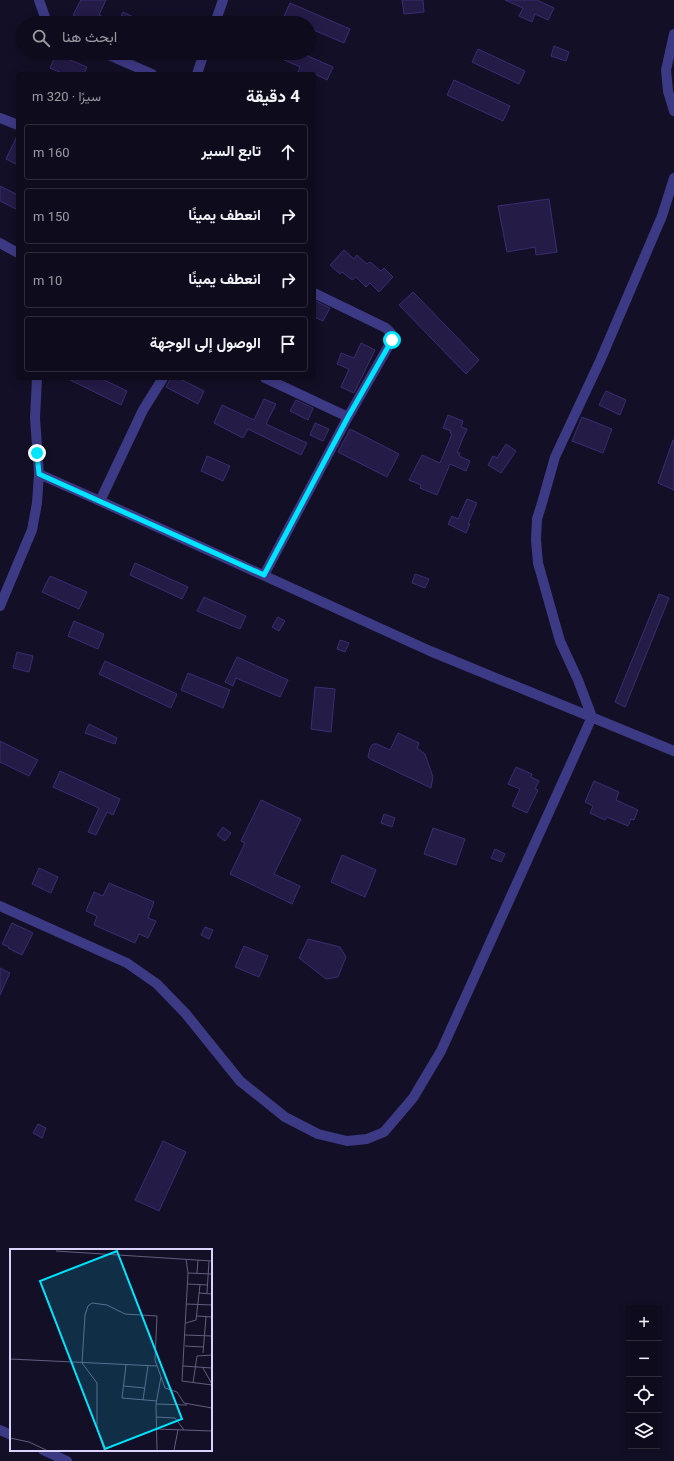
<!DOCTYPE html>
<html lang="ar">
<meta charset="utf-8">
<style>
:root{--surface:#0e0b1c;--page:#1c1929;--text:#f1f3f6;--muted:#9b9ba3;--line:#2e2b3b}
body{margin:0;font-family:Roboto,Vazirmatn,sans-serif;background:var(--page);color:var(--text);direction:rtl}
.controls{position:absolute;right:12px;bottom:12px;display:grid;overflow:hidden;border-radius:4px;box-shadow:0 2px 10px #0003}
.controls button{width:36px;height:36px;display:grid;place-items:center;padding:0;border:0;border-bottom:1px solid var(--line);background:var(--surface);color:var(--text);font:20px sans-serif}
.stop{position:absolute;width:12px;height:12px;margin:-9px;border:3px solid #00e5ff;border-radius:50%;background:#fff}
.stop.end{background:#00e5ff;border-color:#fff;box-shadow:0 1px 4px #0008}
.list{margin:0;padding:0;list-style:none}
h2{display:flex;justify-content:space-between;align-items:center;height:52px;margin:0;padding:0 16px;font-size:17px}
h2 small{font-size:13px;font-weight:400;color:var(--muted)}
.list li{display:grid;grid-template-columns:26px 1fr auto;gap:12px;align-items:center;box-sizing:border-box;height:56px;margin:0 8px 8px;padding:0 8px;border:1px solid var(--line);border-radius:4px}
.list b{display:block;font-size:15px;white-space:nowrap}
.list em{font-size:13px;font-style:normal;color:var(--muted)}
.icon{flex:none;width:22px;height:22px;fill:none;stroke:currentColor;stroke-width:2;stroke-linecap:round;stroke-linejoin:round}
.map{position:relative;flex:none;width:674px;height:1461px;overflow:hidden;direction:ltr}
.search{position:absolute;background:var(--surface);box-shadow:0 2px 10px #0003;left:16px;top:16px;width:300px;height:44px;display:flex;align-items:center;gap:10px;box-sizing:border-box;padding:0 14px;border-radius:22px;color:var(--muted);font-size:15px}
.panel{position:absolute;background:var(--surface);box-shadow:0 2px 10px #0003;left:16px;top:72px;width:300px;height:308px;border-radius:4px;direction:rtl}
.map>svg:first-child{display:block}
.building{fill:#241b47;stroke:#3b2d73}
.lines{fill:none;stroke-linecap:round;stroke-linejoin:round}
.minor{stroke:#3d3a85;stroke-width:10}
.route{stroke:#00e5ff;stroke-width:5}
.inset-road{fill:none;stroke:#625e7d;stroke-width:1}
.view{fill:#00e5ff;fill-opacity:0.15;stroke:#00e5ff;stroke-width:2}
.inset-edge{fill:none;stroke:#d9d4ff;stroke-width:2}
</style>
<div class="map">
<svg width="674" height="1461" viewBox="0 0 674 1461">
<rect width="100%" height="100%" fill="#130f26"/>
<path class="building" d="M81 0H106L99 15 117 23H91L73 15Z
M402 0H423L424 12 404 14Z
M505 0H537L554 8 548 20 535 14 532 22 519 16 523 8Z
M290 3 350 29 344 43 309 28V23H281Z
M123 12 146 23H118Z
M554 46 569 52 566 61 551 56Z
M478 49 525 71 519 84 472 62Z
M269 53H301L333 67 327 80 315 74H297L300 67Z
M56 54 87 67 84 74H64L50 68Z
M454 80 510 106 503 121 447 95Z
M18 134V165L6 159Z
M0 186 18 195V210L0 201Z
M549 199 557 252 536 255 535 247 507 252 498 206Z
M344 250 354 259 357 255 367 264 370 262 381 271 384 268 393 277 379 292 370 283 366 287 356 277 352 280 342 272 340 274 330 265Z
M413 292 479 360 466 374 399 305Z
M314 300 330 308 323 321 314 317Z
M361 343 375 350 354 393 341 387 349 369 337 364 341 353 354 358Z
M66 378H100L127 391 121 405Z
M171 378H178L204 391 198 404 166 387Z
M606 391 626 400 620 415 599 405Z
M264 399 276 404 266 424 307 443 301 455 248 429 243 438 214 423 222 405 254 420Z
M296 400 313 408 308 420 290 411Z
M448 415 463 421 461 427 467 429 457 452 460 453 459 456 470 461 466 471 450 464 437 495 420 488 421 485 409 480 422 455 440 463 452 434 450 433 451 431 443 428Z
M582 417 612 429 603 453 572 441Z
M315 423 329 429 323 441 310 435Z
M350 429 399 454 387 477 338 452Z
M673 440H674V490L658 483Z
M506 444 516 451 501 473 488 465 493 456 497 458Z
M207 456 230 466 223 481 201 471Z
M467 499 477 503 468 524H470L466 533 448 524 452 516 458 519Z
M135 563 188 587 182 599 130 575Z
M415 574 429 579 425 588 412 583Z
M50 576 87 592 79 609 42 592Z
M659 594 669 598 625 707 615 702Z
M204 597 246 616 240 629 197 611Z
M278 617 285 621 279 631 272 627Z
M74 621 104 634 98 649 68 636Z
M340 640 349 643 345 652 337 649Z
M17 652 33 656 29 672 13 668Z
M237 657 288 680 280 697 236 678 233 686 225 682Z
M105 661 177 694 171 708 99 674Z
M188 673 230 690 223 708 181 690Z
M315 687 335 689 331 732 311 729Z
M89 724 117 738 115 744 85 733Z
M398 733 419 743 417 748 425 754 433 777 431 788 370 759 368 757 370 748 373 744H377L390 750Z
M0 741 38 760 29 776 0 762Z
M516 767 532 774 531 777 539 781 535 789 538 790 527 813 512 806 520 789 508 784Z
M60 771 120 799 113 815 107 812 96 835 88 832 99 808 53 787Z
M594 781 619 792 616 800 638 810 634 820 631 819 628 826 607 817 605 820 590 813 593 806 585 802Z
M261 800 301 819 274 874 300 886 292 904 230 874 245 843 241 841Z
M384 814 395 818 392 827 381 823Z
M223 827 231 833 225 841 217 835Z
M433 828 465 839 456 865 424 854Z
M495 849 505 854 501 862 491 858Z
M342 855 376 870 365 897 331 882Z
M39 868 58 877 51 893 32 884Z
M109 883 154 902 148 918 156 921 148 938 139 934 135 943 94 925 97 916 86 911 94 892 103 896Z
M12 923 33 933 22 955 8 948 9 947 2 944Z
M205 927 213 930 209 939 201 935Z
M308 939 340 947 346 957 338 977 326 979 299 958Z
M244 946 268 956 259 977 235 967Z
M0 968 10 973 0 995Z
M38 1124 46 1128 42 1138 33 1133Z
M163 1141 186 1152 159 1211 135 1200Z"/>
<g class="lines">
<path class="minor" d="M39 0 47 23
M215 23 223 0
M674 34 666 70 668 91 674 111
M104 53 152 74
M197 74 204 53
M0 118 18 125
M0 243 18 253
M265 378 348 417
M39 474 100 501 430 651 674 751
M100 501 143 410 163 378
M264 575 348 417 392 340 391 333 386 328 314 293
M0 606 32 530 37 503 39 474 35 418 37 378
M0 906 127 963 157 984 186 1014 240 1081 285 1117 318 1134 347 1141 367 1139 384 1132 413 1098 441 1051 592 717 578 680 560 641 538 563 536 540 537 519 542 503 555 457 600 361 662 216 674 178
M0 1430 11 1435
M43 1450 67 1461"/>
</g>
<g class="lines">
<path class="route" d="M37 453 39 474 264 575 348 417 392 340"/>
</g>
<g transform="translate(10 1249)">
<rect width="202" height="202" fill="#130f26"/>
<path class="inset-road" d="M46 2 202 12M176 10 178 24 172 132 202 136M178 24 202 25M187 24 188 11M178 35 198 36M189 44 202 45M197 44 199 12M176 55 202 56M187 67 202 68M176 74 186 71 190 36M175 86 202 87M175 97 193 98M193 104 196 68M0 110 147 117M116 116 112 149 147 152M173 117 202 119M193 119 202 135M183 134 187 107 202 106M114 137 134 139M133 151 138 117M146 155 177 156M146 168 165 169 174 181M146 180 202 182M0 189 19 193 36 201M94 201 87 179V134L72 114 75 66 78 57 82 54 97 56 115 65 147 67 145 111 155 139 167 143 174 154 202 159M147 201 146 155 151 128M164 201 168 181"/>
<path class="view" d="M107 2 172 170 95 200 30 32Z"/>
<rect width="202" height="202" class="inset-edge"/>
</g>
</svg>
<div class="controls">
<button>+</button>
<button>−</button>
<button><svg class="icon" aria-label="locate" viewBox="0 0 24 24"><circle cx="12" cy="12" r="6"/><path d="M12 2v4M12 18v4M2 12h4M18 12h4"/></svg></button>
<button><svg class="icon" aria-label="layers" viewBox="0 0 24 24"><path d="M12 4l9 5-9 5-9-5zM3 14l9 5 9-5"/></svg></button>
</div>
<div class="stop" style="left:392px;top:340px"></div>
<div class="stop end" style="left:37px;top:453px"></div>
<div class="search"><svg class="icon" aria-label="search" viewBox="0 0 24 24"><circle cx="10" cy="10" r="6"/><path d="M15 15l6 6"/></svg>ابحث هنا</div>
<section class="panel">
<h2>4 دقيقة<small>سيرًا · 320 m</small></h2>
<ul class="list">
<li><svg class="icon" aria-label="ahead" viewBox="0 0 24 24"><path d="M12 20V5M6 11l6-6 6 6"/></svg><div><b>تابع السير</b></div><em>160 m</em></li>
<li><svg class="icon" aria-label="right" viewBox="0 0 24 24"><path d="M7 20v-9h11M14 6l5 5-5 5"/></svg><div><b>انعطف يمينًا</b></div><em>150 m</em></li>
<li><svg class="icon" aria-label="right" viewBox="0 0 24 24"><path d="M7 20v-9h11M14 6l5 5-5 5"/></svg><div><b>انعطف يمينًا</b></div><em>10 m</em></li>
<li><svg class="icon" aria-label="arrive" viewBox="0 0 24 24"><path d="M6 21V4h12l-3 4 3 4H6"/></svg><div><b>الوصول إلى الوجهة</b></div></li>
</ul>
</section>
</div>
